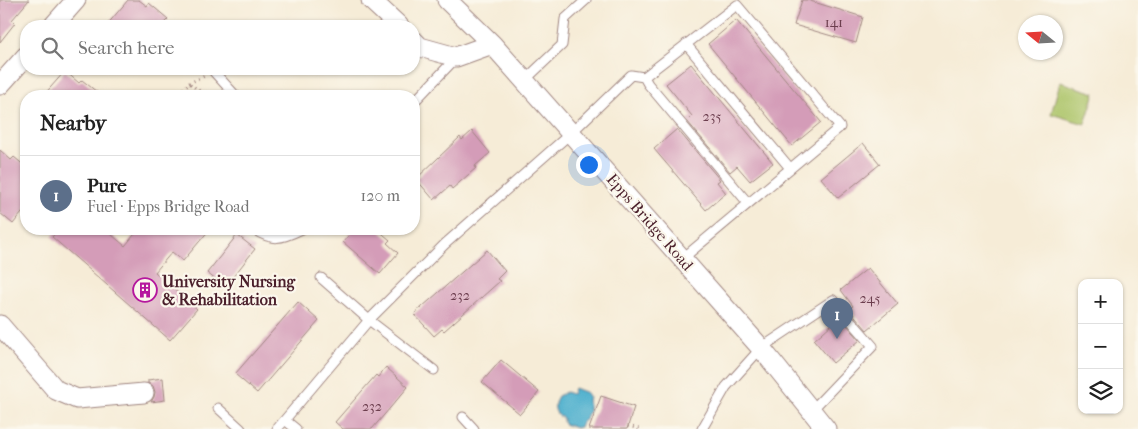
<!DOCTYPE html>
<meta charset="utf-8">
<style>
:root{--surface:#fff;--page:#f6f6f6;--text:#222;--muted:#767676;--line:#e0e0e0;--accent:#db2777}
body{margin:0;font-family:"IM FELL French Canon",serif;background:var(--page);color:var(--text)}
.controls{position:absolute;right:15px;bottom:15px;display:grid;overflow:hidden;border-radius:10px;box-shadow:0 1px 4px #0004}
.controls button{width:45px;height:45px;display:grid;place-items:center;padding:0;border:0;border-bottom:1px solid var(--line);background:var(--surface);color:var(--text);font:25px sans-serif}
.compass{position:absolute;left:1018px;top:15px;width:45px;height:45px;border-radius:50%;background:var(--surface);box-shadow:0 1px 4px #0004;rotate:288deg}
.you{position:absolute;left:588px;top:164px;width:18px;height:18px;margin:-12px;border:4px solid #fff;border-radius:50%;background:#1a73e8;box-shadow:0 0 0 8px #1a73e833}
.badge{display:grid;place-items:center;width:32px;height:32px;border-radius:50%;background:var(--accent);color:#fff;font-size:16px;font-weight:700}
.pin{position:absolute;translate:-50% -41px;filter:drop-shadow(0 1px 2px #0008)}
.pin::after{content:'';position:absolute;top:26px;width:18px;height:15px;background:inherit;clip-path:polygon(0 0,100% 0,50% 100%)}
.list{margin:0;padding:0;list-style:none}
h2{display:flex;justify-content:space-between;align-items:center;height:65px;margin:0;padding:0 20px;font-size:21px}
h2 small{font-size:16px;font-weight:400;color:var(--muted)}
.list li{display:grid;grid-template-columns:32px 1fr auto;gap:15px;align-items:center;box-sizing:border-box;height:80px;padding:0 20px;border-top:1px solid var(--line)}
.list b{display:block;font-size:19px;white-space:nowrap}
.list p{margin:0;font-size:16px;white-space:nowrap;color:var(--muted)}
.list em{font-size:16px;font-style:normal;color:var(--muted)}
.icon{flex:none;width:28px;height:28px;fill:none;stroke:currentColor;stroke-width:2;stroke-linecap:round;stroke-linejoin:round}
.map{position:relative;flex:none;width:1138px;height:429px;overflow:hidden}
.search{position:absolute;background:var(--surface);box-shadow:0 1px 4px #0004;left:20px;top:20px;width:400px;height:55px;display:flex;align-items:center;gap:12px;box-sizing:border-box;padding:0 18px;border-radius:20px;color:var(--muted);font-size:19px}
.panel{position:absolute;background:var(--surface);box-shadow:0 1px 4px #0004;left:20px;top:90px;width:400px;height:145px;border-radius:20px}
.map>svg:first-child{display:block}
.green{fill:#adc56a;stroke:#7c724a}
.water{fill:#50b0ce;stroke:#4d687c}
.building{fill:#d49cb8}
.lines{fill:none;stroke-linecap:round;stroke-linejoin:round}
.lane-casing{stroke:#a08681;stroke-width:11}
.street-casing{stroke:#a08681;stroke-width:21}
.path{stroke:#a08681;stroke-width:3;stroke-dasharray:1 4;stroke-linecap:butt}
.lane{stroke:#fff;stroke-width:9}
.street{stroke:#fff;stroke-width:19}
.labels{text-anchor:middle;dominant-baseline:central;stroke-width:4.5;stroke-linejoin:round;paint-order:stroke}
.number-label{font-size:14px;fill:#6c3e4e}
.street-label{font-size:16px;fill:#4a1f2b;stroke:#fbf7ec}
.poi-label{font-size:16px;font-weight:bold;fill:#4a1f2b;stroke:#fbf7ec;text-anchor:start}
</style>
<div class="map">
<svg width="1138" height="429" viewBox="0 0 1138 429">
<rect width="100%" height="100%" fill="#fbf7ec"/>
<filter id="ink" filterUnits="userSpaceOnUse"><feTurbulence type="fractalNoise" baseFrequency=".02" numOctaves="2"/><feDisplacementMap in="SourceGraphic" scale="10" xChannelSelector="R" yChannelSelector="G"/><feConvolveMatrix kernelMatrix="1 2 1 2 8 2 1 2 1" color-interpolation-filters="sRGB"/></filter>
<filter id="wash" filterUnits="userSpaceOnUse"><feTurbulence type="fractalNoise" baseFrequency=".0096" numOctaves="4" result="noise"/><feDisplacementMap in="SourceGraphic" scale="20" xChannelSelector="R" yChannelSelector="G"/><feGaussianBlur stdDeviation="1.12" result="paint"/><feColorMatrix in="noise" values="0 0 0 0 0 0 0 0 0 0 0 0 0 0 0 0 0 1.4 0 .05"/><feComposite in="paint" operator="in"/></filter>
<g filter="url(#wash)">
<rect width="100%" height="100%" fill="#f6ecd7"/>
<path class="green" d="M1060 82 1095 93 1085 124 1051 114Z"/>
<path class="water" d="M574 388 587 393V395L589 397C587 403 590 405 589 411 588 417 582 420 580 427L576 428 564 424 563 422V418C553 414 553 404 558 396L566 392 572 394Z"/>
<g id="blocks">
<path class="building" d="M0 0H29L12 20 15 23 0 42Z
M128 0H139L147 6 149 3 168 19 161 26H106Z
M802 0H807L863 17 856 43 794 25Z
M736 20 821 122 792 146 708 44Z
M691 64 773 163 750 181 737 166 730 172 687 121 692 116 666 84Z
M65 71 79 83 82 80 102 96H43Z
M677 129 720 180 717 182 726 193 706 210 654 149Z
M472 131 490 153 475 166 476 168 452 189 450 186 434 200 416 179 460 137 462 140Z
M863 143 880 164 838 198 821 178Z
M0 150 11 160 14 157 26 167V208L13 224 0 213Z
M59 229H105L125 246 139 229H210L183 261 172 252 155 272 197 309 170 340 52 237Z
M354 229H377L390 240 387 243 398 253 380 274 343 242Z
M237 235 255 249 225 287 207 273Z
M487 250 505 271 497 279 500 281 444 331 442 329 434 336 414 314Z
M868 268 898 304 867 330 849 309 853 306 841 290Z
M298 302 319 321 257 393 235 374Z
M840 317 860 340 833 363 814 340Z
M501 360 539 392 520 414 482 382Z
M386 367 408 387 372 429H343L335 422 376 375 378 377Z
M163 378 165 400 151 402 154 397 155 392 153 386 148 383V380Z
M601 396 634 407 627 429H589Z"/>
</g>
</g>
<g filter="url(#ink)">
<use href="#blocks" fill-opacity="0" stroke="#a08681" stroke-width="1"/>
<g class="lines">
<g class="lane-casing">
<path id="lane" d="M686 44 790 168
M214 72 236 96
M644 77 648 84 748 203
M524 81 562 45 565 19 586 0
M414 102 456 58
M253 229C273 242 281 239 302 229
M321 278 369 320 434 370
M218 408 241 429
M463 417 474 429
M285 420 296 429
M277 429 369 320 445 244 571 133 631 75 644 77 737 5 840 127 682 259
M702 429 726 387 761 348 833 300 873 346 811 411"/>
</g>
<g class="street-casing">
<path id="street" d="M371 0 399 26
M447 0 492 44 761 348 826 429
M53 26 76 0
M414 41 420 47 456 57 492 44
M0 85 26 56
M0 325 56 390 77 399 144 393"/>
</g>
<path class="path" d="M189 83 205 76
M176 96 189 83 206 96
M628 426 639 429"/>
<use href="#lane" class="lane"/>
<use href="#street" class="street"/>
</g>
</g>
<defs>
<g id="building-ring" transform="scale(1.25)"><circle r="9.5" fill="#fbf7ec" stroke="#b5179e" stroke-width="1.5"/><path d="M-4-6H4V6H1V3H-1V6H-4ZM-2.5-4.3h1.7v1.8h-1.7ZM.8-4.3h1.7v1.8H.8ZM-2.5-1h1.7V.8h-1.7ZM.8-1h1.7V.8H.8Z" fill="#b5179e"/></g>
</defs>
<g fill-rule="evenodd">
<use href="#building-ring" x="145" y="290"/>
</g>
<g class="labels">
<g class="number-label">
<text x="834" y="22">141</text>
<text x="712" y="116">235</text>
<text x="460" y="295">232</text>
<text x="870" y="298">245</text>
<text x="372" y="406">232</text>
</g>
<g class="street-label">
<text transform="translate(650 222) rotate(49)">Epps Bridge Road</text>
</g>
<g class="poi-label">
<text x="162" y="281">University Nursing<tspan x="162" dy="18">&amp; Rehabilitation</tspan></text>
</g>
</g>
</svg>
<div class="controls">
<button>+</button>
<button>−</button>
<button><svg class="icon" aria-label="layers" viewBox="0 0 24 24"><path d="M12 4l9 5-9 5-9-5zM3 14l9 5 9-5"/></svg></button>
</div>
<svg class="compass" viewBox="-18 -18 36 36"><path d="M0-13l5 13h-10z" fill="#e53935"/><path d="M0 13l5-13h-10z" fill="#767676"/></svg>
<div class="you"></div>
<div class="pin badge" style="left:837px;top:339px;background:#5c6f8a">1</div>
<div class="search"><svg class="icon" aria-label="search" viewBox="0 0 24 24"><circle cx="10" cy="10" r="6"/><path d="M15 15l6 6"/></svg>Search here</div>
<section class="panel">
<h2>Nearby<small></small></h2>
<ul class="list">
<li><span class="badge" style="background:#5c6f8a">1</span><div><b>Pure</b><p>Fuel · Epps Bridge Road</p></div><em>120 m</em></li>
</ul>
</section>
</div>
